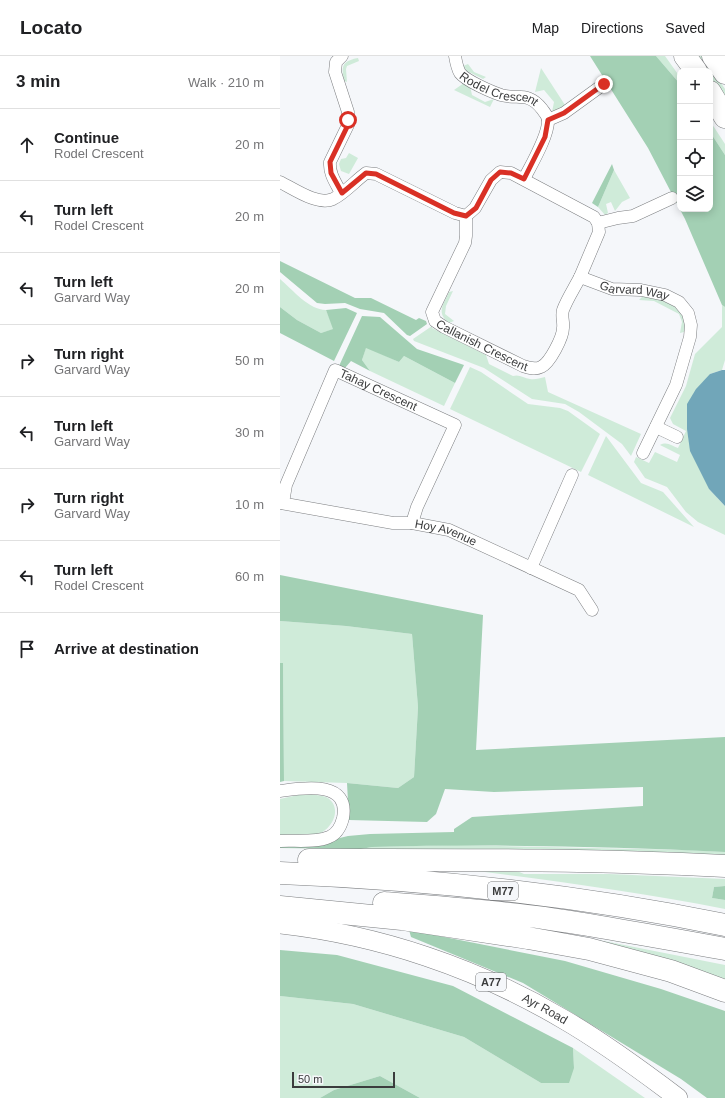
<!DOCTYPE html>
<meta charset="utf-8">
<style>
:root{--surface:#fff;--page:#f6f6f6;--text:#202124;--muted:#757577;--line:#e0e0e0}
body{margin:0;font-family:Helvetica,sans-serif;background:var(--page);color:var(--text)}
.controls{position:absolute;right:12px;top:12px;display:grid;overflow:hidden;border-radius:8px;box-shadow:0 2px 10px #0003}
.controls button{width:36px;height:36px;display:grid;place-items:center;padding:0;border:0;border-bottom:1px solid var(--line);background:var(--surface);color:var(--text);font:20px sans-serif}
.scale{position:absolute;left:12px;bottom:10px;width:103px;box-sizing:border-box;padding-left:4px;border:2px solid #3b3c3d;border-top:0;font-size:11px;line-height:14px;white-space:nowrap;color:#3b3c3d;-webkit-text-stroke:3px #f5f7fa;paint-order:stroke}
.stop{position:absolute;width:12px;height:12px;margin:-9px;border:3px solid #d93025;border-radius:50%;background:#fff}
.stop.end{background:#d93025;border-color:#fff;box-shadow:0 1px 4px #0008}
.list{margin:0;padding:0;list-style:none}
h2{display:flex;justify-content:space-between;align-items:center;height:52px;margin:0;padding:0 16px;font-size:17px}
h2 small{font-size:13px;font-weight:400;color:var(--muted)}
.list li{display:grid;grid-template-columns:26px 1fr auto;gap:12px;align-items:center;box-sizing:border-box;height:72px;padding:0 16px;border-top:1px solid var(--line)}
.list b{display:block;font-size:15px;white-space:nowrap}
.list p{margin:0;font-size:13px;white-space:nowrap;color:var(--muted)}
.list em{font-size:13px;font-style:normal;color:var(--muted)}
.icon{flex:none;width:22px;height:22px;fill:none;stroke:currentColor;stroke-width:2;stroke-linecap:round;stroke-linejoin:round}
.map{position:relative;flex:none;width:445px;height:1042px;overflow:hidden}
header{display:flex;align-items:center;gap:24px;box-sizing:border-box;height:56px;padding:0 20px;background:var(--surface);border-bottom:1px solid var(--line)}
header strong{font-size:19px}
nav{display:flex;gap:22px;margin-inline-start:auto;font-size:14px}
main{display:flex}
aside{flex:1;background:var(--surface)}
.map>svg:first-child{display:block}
.green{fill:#cfebd9}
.forest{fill:#a3d0b4}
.water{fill:#71a6b9}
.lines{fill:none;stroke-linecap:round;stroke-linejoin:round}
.street-casing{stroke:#7c7e80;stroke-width:13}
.primary-casing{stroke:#7c7e80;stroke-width:20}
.highway-casing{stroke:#7c7e80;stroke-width:23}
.street{stroke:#fff;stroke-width:12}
.primary{stroke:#fff;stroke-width:19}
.highway{stroke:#fff;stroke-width:22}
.route{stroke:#d93025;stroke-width:5}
.labels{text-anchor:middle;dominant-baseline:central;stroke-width:3;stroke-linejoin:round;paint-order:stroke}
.shield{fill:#f5f7fa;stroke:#737476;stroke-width:1}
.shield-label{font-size:11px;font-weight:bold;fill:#3b3c3d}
.street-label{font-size:12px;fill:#3b3c3d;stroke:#f5f7fa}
</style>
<header>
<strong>Locato</strong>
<nav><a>Map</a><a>Directions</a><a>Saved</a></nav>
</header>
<main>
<aside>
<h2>3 min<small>Walk · 210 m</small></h2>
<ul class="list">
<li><svg class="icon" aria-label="ahead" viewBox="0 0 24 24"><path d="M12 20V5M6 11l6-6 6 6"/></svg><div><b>Continue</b><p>Rodel Crescent</p></div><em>20 m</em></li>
<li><svg class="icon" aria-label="left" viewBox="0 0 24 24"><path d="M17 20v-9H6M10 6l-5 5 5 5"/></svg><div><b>Turn left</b><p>Rodel Crescent</p></div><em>20 m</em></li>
<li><svg class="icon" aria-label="left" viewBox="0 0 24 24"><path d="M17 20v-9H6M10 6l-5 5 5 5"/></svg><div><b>Turn left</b><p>Garvard Way</p></div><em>20 m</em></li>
<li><svg class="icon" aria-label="right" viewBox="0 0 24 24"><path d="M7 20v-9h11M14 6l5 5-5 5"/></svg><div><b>Turn right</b><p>Garvard Way</p></div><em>50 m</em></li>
<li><svg class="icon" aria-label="left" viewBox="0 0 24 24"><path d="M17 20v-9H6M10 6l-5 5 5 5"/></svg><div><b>Turn left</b><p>Garvard Way</p></div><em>30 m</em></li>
<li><svg class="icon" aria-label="right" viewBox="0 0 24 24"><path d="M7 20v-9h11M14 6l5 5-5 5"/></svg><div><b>Turn right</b><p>Garvard Way</p></div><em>10 m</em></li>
<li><svg class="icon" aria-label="left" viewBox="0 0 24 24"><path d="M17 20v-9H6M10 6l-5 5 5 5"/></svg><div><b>Turn left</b><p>Rodel Crescent</p></div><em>60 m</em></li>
<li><svg class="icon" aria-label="arrive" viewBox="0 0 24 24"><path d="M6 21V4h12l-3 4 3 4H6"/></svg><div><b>Arrive at destination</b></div></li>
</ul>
</aside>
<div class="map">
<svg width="445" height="1042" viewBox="0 0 445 1042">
<rect width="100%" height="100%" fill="#f5f7fa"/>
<path class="green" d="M376 0H385L400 21V28Z
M415 0H423L445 33V47L430 24V15H424Z
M78 2 79 5 67 10 66 13 67 26 64 25C61 10 62 5 78 2Z
M188 8 194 16 206 21 203 23 187 15 183 10Z
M261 12 285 49V51L272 56 274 46 264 34 255 36Z
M184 27 190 30 192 39 205 46 214 43 210 51 174 34Z
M430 65 445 88V99L430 76Z
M69 97 78 102 69 118 61 115 59 108 61 103 66 102Z
M334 114 350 142 342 146 335 155 331 146 326 148 328 157 325 159 318 151Z
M0 223C13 234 29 254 46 254L54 273 41 277 17 264 0 251Z
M173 235 166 250 165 258 174 265 169 267C156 257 163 249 169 236Z
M363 240C385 244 409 249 404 276L400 277 402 266 399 258 374 245 359 244Z
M442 249 445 251V304L442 314 430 318 429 433 445 450V479L418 466 406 456 387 431 365 422 354 406 356 401 369 407 375 396 397 406 400 399 380 389C387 385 392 390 398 392L406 375 393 368 390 362 406 330 415 298 442 271Z
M152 270V272L206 299 209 308 233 320C239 318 244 322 250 323 255 324 260 322 265 321L268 336 361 378 351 400 342 388 299 356 285 348 252 343 204 312 134 285 133 283Z
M86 291 119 306 124 300 175 327 164 350 90 315 82 304Z
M190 311 201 316 248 348 280 352 288 355 320 378 301 416 170 353Z
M326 380 361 427 383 436 414 471 308 419Z
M0 565 66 570 132 578 138 651 134 721 118 732 67 727 4 725 3 607H0Z
M27 737C33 739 43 739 48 742 64 754 50 777 34 779 23 781 11 780 0 780V743Z
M176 789 407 794 445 796V801L81 793 92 791Z
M230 812 244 818H329L445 823V830L434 831 432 842 445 844V853C357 836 269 824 180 813Z
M279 878 329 886 445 909V929Z
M0 940 73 948 184 981 261 1027 294 1012 293 992 365 1042H140L100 1020 54 1034 40 1042H0Z"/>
<path class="forest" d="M310 0H376L400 28V153H430V76L445 99V251L442 249 405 163 368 92Z
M332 108 334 114 318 151 312 147Z
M0 205 75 242H91L136 264 139 262 146 265 147 268 130 280 127 279 104 257 80 253 65 247 45 248 37 247 0 216Z
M0 251 17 264 41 277 53 273 46 254 66 252 77 257 54 305 0 277Z
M82 260 100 261 137 293 184 309 175 327 124 300 119 306 86 292 82 304 90 315 71 305 65 312 59 310Z
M0 519 203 559 196 694 445 681V796C328 790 210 788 92 791L81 793 0 792V788L39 787 68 780 90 778 174 776V773L192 761 363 750V731L214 736 165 733 156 758 147 766 69 764 67 727 118 732 134 721 138 651 132 578 66 570 0 565Z
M0 607H3L4 725 0 726Z
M445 830V844L432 842 434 831Z
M129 874 285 905 381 933 445 955V1042H427L401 1023 243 927 131 881Z
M0 894 57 899 173 930 293 992 294 1012 289 1027H261L184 981 73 948 0 940Z
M100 1020 140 1042H40L54 1034Z"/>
<path class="water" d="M442 314H445V450L429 433 410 395 407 373V348L416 333 430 318Z"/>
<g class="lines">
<g class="street-casing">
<g id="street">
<path id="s1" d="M175 0C176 6 177 12 180 17 186 25 212 36 221 39 238 44 248 35 262 53 264 56 268 60 268 64 269 79 251 109 244 123"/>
<path d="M268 64 284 57 324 28"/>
<path id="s2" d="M0 126C14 133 38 150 53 143 65 137 75 125 86 117L96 118 175 157 186 160 195 152 211 124 220 116 231 117 314 161 318 167 319 176 300 221 332 233 361 234 385 239 399 246 408 257 411 269 410 281 396 329 363 397"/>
<path d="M61 137C56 127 49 118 50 106L68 69V56L55 16 56 6 62 0"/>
<path id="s3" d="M186 160V180L185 187 152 256 155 265 164 271 243 310C249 312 255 314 261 311 270 307 283 281 283 272 284 266 281 260 283 254 287 243 295 231 300 221"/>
<path d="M318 167 338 162 353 160 392 142"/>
<path d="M376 371 397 381"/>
<path id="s4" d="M0 447 113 467H132L169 474 299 534 312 554"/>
<path id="s5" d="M3 447 6 429 55 314 175 369 137 451 132 467"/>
<path d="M251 512 292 419"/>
<path d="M0 735C23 732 70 724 63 762 61 770 57 778 49 781 36 787 14 784 0 785"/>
</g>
</g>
<g class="primary-casing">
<g id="primary">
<path id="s6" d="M0 868C99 879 197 912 283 963 323 986 361 1014 398 1042"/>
</g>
</g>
<g class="highway-casing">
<path id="highway" d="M405 0 416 15
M433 0 445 17
M430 36 445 61
M29 804C168 804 307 803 445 810
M0 817C149 823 299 839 445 869
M104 847C157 851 211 855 264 862 325 871 385 882 445 893
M0 851 122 863 248 882 309 893 391 915 445 935"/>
</g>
<use href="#street" class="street"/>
<use href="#primary" class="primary"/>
<use href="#highway" class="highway"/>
</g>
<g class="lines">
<path class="route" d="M68 64V69L50 106 51 117 62 137 86 117 96 118 174 157 186 160 196 152 211 124 220 116 231 117 244 123 265 81 268 64 284 57 324 28"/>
</g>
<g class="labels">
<g class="shield">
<rect x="208" y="826" width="30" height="18" rx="3"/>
<rect x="196" y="917" width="30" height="18" rx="3"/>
</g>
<g class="shield-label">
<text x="223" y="835">M77</text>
<text x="211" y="926">A77</text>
</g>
<g class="street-label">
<text stroke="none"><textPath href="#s1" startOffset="61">Rodel Crescent</textPath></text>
<text stroke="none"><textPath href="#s2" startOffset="492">Garvard Way</textPath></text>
<text stroke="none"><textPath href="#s3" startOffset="166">Callanish Crescent</textPath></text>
<text stroke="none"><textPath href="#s5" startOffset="191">Tahay Crescent</textPath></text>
<text stroke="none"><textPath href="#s4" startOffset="169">Hoy Avenue</textPath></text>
<text stroke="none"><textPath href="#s6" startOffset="280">Ayr Road</textPath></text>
</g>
</g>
</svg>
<div class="controls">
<button>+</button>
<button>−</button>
<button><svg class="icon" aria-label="locate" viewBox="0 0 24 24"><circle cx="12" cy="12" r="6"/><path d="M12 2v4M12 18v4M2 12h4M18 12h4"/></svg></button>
<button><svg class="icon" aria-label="layers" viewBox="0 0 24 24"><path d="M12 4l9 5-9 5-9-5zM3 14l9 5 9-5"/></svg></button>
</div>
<div class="scale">50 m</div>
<div class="stop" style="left:68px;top:64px"></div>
<div class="stop end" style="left:324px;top:28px"></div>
</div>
</main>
